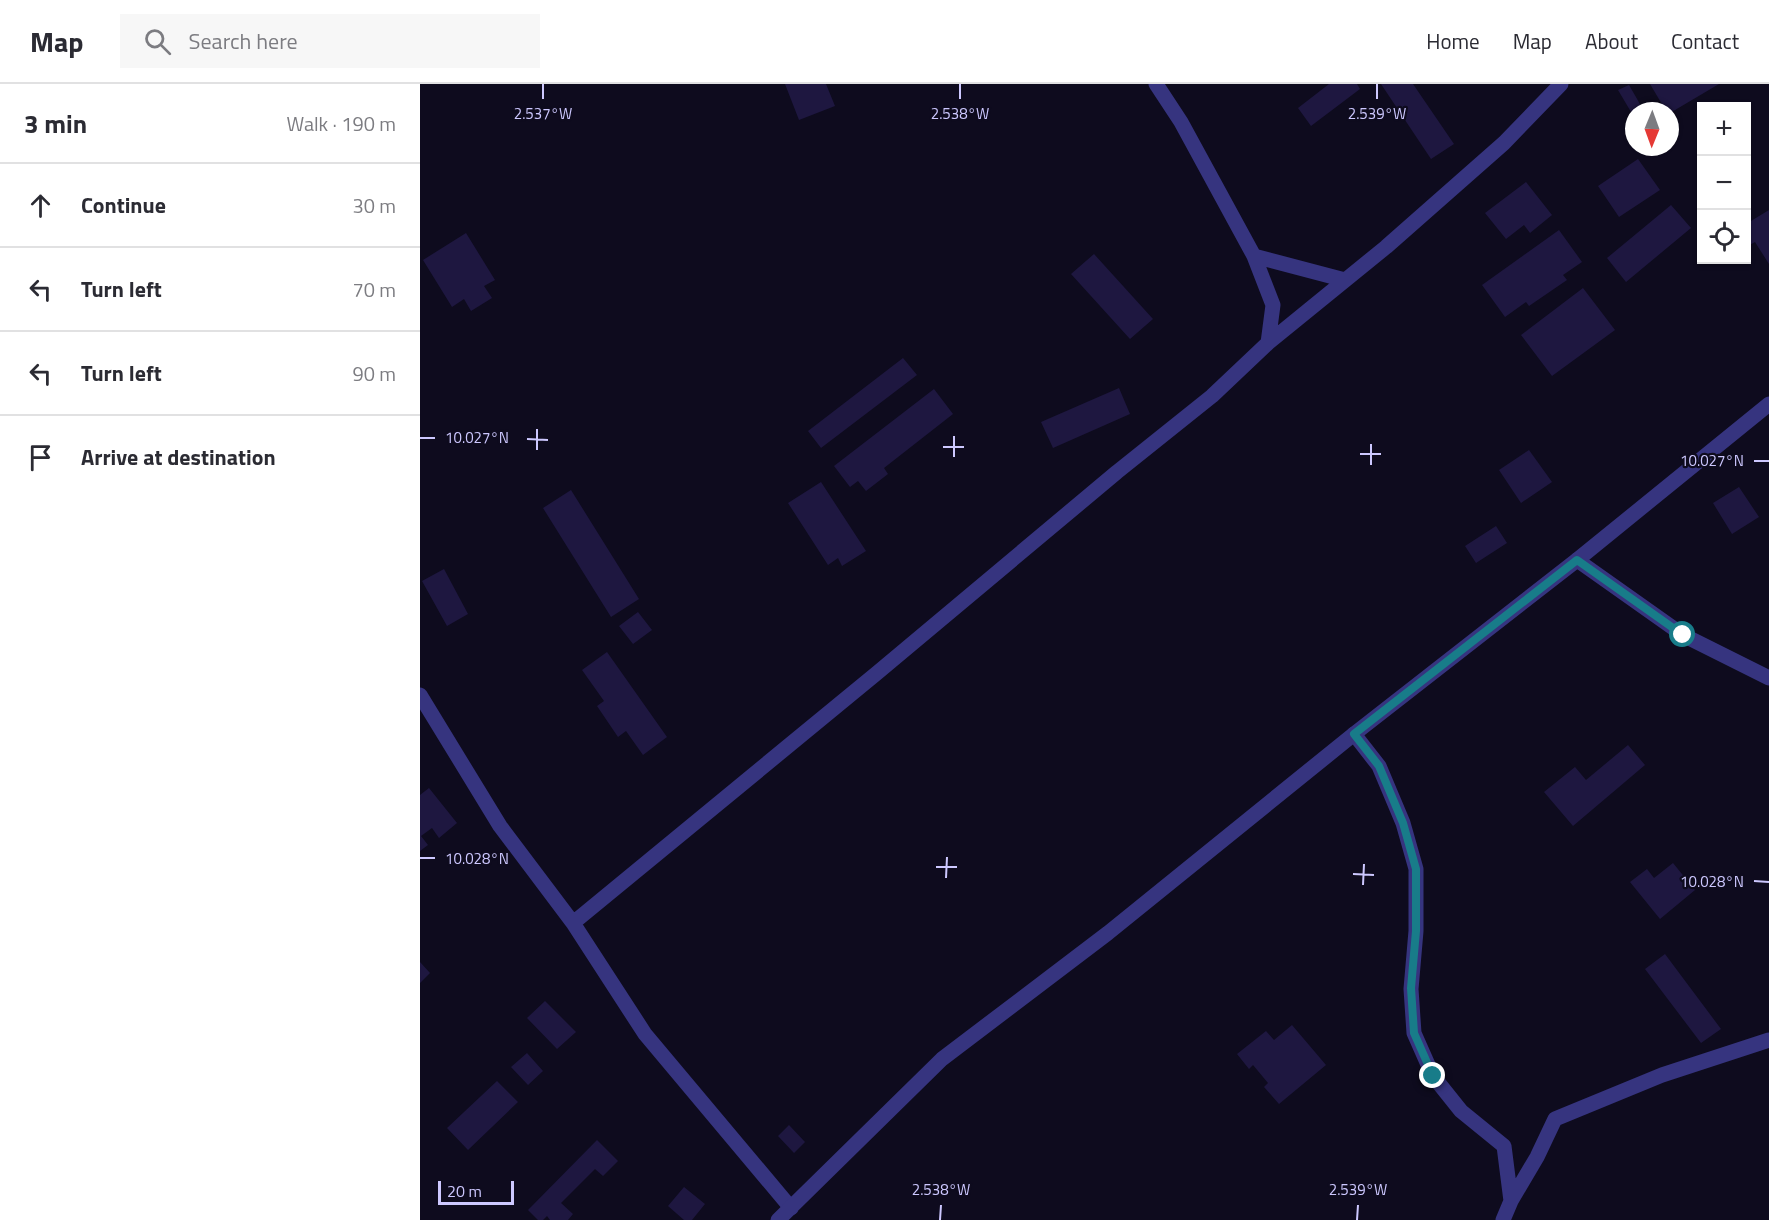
<!DOCTYPE html>
<meta charset="utf-8">
<style>
:root{--surface:#fff;--page:#f7f7f7;--text:#2b2b33;--muted:#7c7c81;--line:#e1e1e2}
body{margin:0;font-family:"Titillium Web",sans-serif;background:var(--page);color:var(--text)}
.controls{position:absolute;right:18px;top:18px;display:grid;overflow:hidden;border-radius:0px;box-shadow:0 2px 4px #0004}
.controls button{width:54px;height:54px;display:grid;place-items:center;padding:0;border:0;border-bottom:2px solid var(--line);background:var(--surface);color:var(--text);font:30px sans-serif}
.compass{position:absolute;left:1205px;top:18px;width:54px;height:54px;border-radius:50%;background:var(--surface);box-shadow:0 2px 4px #0004;rotate:181deg}
.scale{position:absolute;left:18px;bottom:15px;width:76px;box-sizing:border-box;padding-left:6px;border:3px solid #cdc8ff;border-top:0;font-size:16px;line-height:21px;white-space:nowrap;color:#cdc8ff;-webkit-text-stroke:4px #0e0b1e;paint-order:stroke}
.stop{position:absolute;width:18px;height:18px;margin:-14px;border:4px solid #187c89;border-radius:50%;background:#fff}
.stop.end{background:#187c89;border-color:#fff;box-shadow:0 2px 6px #0008}
.list{margin:0;padding:0;list-style:none}
h2{display:flex;justify-content:space-between;align-items:center;height:78px;margin:0;padding:0 24px;font-size:26px}
h2 small{font-size:20px;font-weight:400;color:var(--muted)}
.list li{display:grid;grid-template-columns:39px 1fr auto;gap:18px;align-items:center;box-sizing:border-box;height:84px;padding:0 24px;border-top:2px solid var(--line)}
.list b{display:block;font-size:22px;white-space:nowrap}
.list em{font-size:20px;font-style:normal;color:var(--muted)}
.icon{flex:none;width:33px;height:33px;fill:none;stroke:currentColor;stroke-width:2;stroke-linecap:round;stroke-linejoin:round}
.map{position:relative;flex:none;width:1349px;height:1136px;overflow:hidden}
header{display:flex;align-items:center;gap:36px;box-sizing:border-box;height:84px;padding:0 30px;background:var(--surface);border-bottom:2px solid var(--line)}
header strong{font-size:28px}
nav{display:flex;gap:33px;margin-inline-start:auto;font-size:21px}
.search{width:420px;height:54px;background:var(--page);display:flex;align-items:center;gap:15px;box-sizing:border-box;padding:0 21px;border-radius:0px;color:var(--muted);font-size:22px}
main{display:flex}
aside{flex:1;background:var(--surface)}
.map>svg:first-child{display:block}
.building{fill:#1e1740}
.lines{fill:none;stroke-linecap:round;stroke-linejoin:round}
.minor{stroke:#36347f;stroke-width:15}
.tertiary{stroke:#36347f;stroke-width:15}
.route{stroke:#187c89;stroke-width:8}
.ticks{fill:none;stroke:#cdc8ff;stroke-width:2}
.ticks-label{font-size:15px;text-anchor:middle;fill:#cdc8ff;stroke:#0e0b1e;stroke-width:4.5;stroke-linejoin:round;paint-order:stroke}
</style>
<header>
<strong>Map</strong>
<div class="search"><svg class="icon" aria-label="search" viewBox="0 0 24 24"><circle cx="10" cy="10" r="6"/><path d="M15 15l6 6"/></svg>Search here</div>
<nav><a>Home</a><a>Map</a><a>About</a><a>Contact</a></nav>
</header>
<main>
<aside>
<h2>3 min<small>Walk · 190 m</small></h2>
<ul class="list">
<li><svg class="icon" aria-label="ahead" viewBox="0 0 24 24"><path d="M12 20V5M6 11l6-6 6 6"/></svg><div><b>Continue</b></div><em>30 m</em></li>
<li><svg class="icon" aria-label="left" viewBox="0 0 24 24"><path d="M17 20v-9H6M10 6l-5 5 5 5"/></svg><div><b>Turn left</b></div><em>70 m</em></li>
<li><svg class="icon" aria-label="left" viewBox="0 0 24 24"><path d="M17 20v-9H6M10 6l-5 5 5 5"/></svg><div><b>Turn left</b></div><em>90 m</em></li>
<li><svg class="icon" aria-label="arrive" viewBox="0 0 24 24"><path d="M6 21V4h12l-3 4 3 4H6"/></svg><div><b>Arrive at destination</b></div></li>
</ul>
</aside>
<div class="map">
<svg width="1349" height="1136" viewBox="0 0 1349 1136">
<rect width="100%" height="100%" fill="#0e0b1e"/>
<path class="building" d="M365 0H406L415 22 379 36Z
M909 0H937L940 5 891 42 878 24Z
M961 0H993L1034 60 1011 75Z
M1230 0H1299L1250 29V27H1246Z
M1209 1 1224 27H1214V33L1198 6Z
M1218 75 1240 106 1199 133 1178 102Z
M1106 98 1132 131 1110 149 1104 141 1086 155 1065 129Z
M1251 121 1271 144 1206 198 1187 174Z
M1349 126V180L1335 158 1326 163V140Z
M1139 146 1162 178 1143 191 1147 196 1109 222 1106 218 1085 233 1062 201Z
M46 149 75 196 64 202 72 214 51 227 44 215 32 223 3 176Z
M674 170 733 235 710 255 651 190Z
M1163 204 1195 246 1132 292 1101 251Z
M483 274 497 291 401 364 388 347Z
M699 304 710 330 633 364 621 338Z
M514 305 533 330 464 384 468 390 446 407 438 397 430 403 414 382Z
M1109 366 1132 398 1101 419 1079 386Z
M401 398 446 467 422 482 418 474 408 481 368 419Z
M1319 403 1339 433 1312 450 1293 419Z
M151 406 219 515 191 533 123 424Z
M1076 442 1087 459 1056 479 1045 462Z
M24 485 48 530 27 542 2 497Z
M218 528 232 546 213 560 199 542Z
M187 568 247 653 223 671 206 647 198 653 177 622 184 617 162 586Z
M1208 661 1225 681 1153 742 1124 708 1155 683 1166 696Z
M9 704 37 739 19 754 12 744 1 752 8 761 0 767V711Z
M1253 779 1275 806 1240 835 1210 798 1227 785 1234 794Z
M1245 870 1301 945 1281 959 1225 885Z
M0 878 10 889 0 899Z
M125 917 156 948 137 965 107 934Z
M872 941 906 981 859 1020 844 1003 848 999 833 981 829 985 817 970 846 947 854 956Z
M107 969 123 987 108 1001 91 983Z
M77 997 98 1018 48 1066 27 1044Z
M369 1041 385 1058 374 1069 358 1052Z
M177 1056 198 1077 183 1092 175 1085 141 1119 153 1130 148 1136H130L127 1132 123 1136H118L108 1126Z
M264 1103 285 1120 272 1136H264L248 1122Z"/>
<g class="lines">
<path class="minor" d="M736 0 761 38 834 172 853 221 848 259
M834 172 925 196
M1157 476 1263 551 1349 594
M0 611 80 742 153 839 225 950 371 1124
M934 650 959 682 983 739 996 785V847L991 905 994 949 1013 992 1041 1027 1084 1062 1091 1117
M153 839 457 589 697 388 792 312 848 259 966 163 1084 59 1141 0
M1083 1136 1091 1117 1117 1073 1135 1035 1242 991 1349 956"/>
<path class="tertiary" d="M358 1136 522 975 688 849 934 650 1157 476 1349 320"/>
</g>
<g class="lines">
<path class="route" d="M1013 992 994 949 991 904 996 847V785L983 739 959 682 934 650 1157 476 1263 551"/>
</g>
<path class="ticks" d="M123 15V0M540 15V0M957 15V0M0 354H15M107 355 128 356M523 363H544M117 366V345M940 370H961M534 373V352M1334 377H1349M951 381V360M0 774H15M516 783H537M933 790 954 791M526 794 527 773M1334 797 1349 798M943 801 944 780M520 1136 521 1121M937 1136 938 1121"/>
<g class="ticks-label">
<text x="123" y="35">2.537°W</text>
<text x="540" y="35">2.538°W</text>
<text x="957" y="35">2.539°W</text>
<text x="57" y="359">10.027°N</text>
<text x="1292" y="382">10.027°N</text>
<text x="57" y="780">10.028°N</text>
<text x="1292" y="803">10.028°N</text>
<text x="521" y="1111">2.538°W</text>
<text x="938" y="1111">2.539°W</text>
</g>
</svg>
<div class="controls">
<button>+</button>
<button>−</button>
<button><svg class="icon" aria-label="locate" viewBox="0 0 24 24"><circle cx="12" cy="12" r="6"/><path d="M12 2v4M12 18v4M2 12h4M18 12h4"/></svg></button>
</div>
<svg class="compass" viewBox="-18 -18 36 36"><path d="M0-13l5 13h-10z" fill="#e53935"/><path d="M0 13l5-13h-10z" fill="#7c7c81"/></svg>
<div class="scale">20 m</div>
<div class="stop" style="left:1263px;top:551px"></div>
<div class="stop end" style="left:1013px;top:992px"></div>
</div>
</main>
